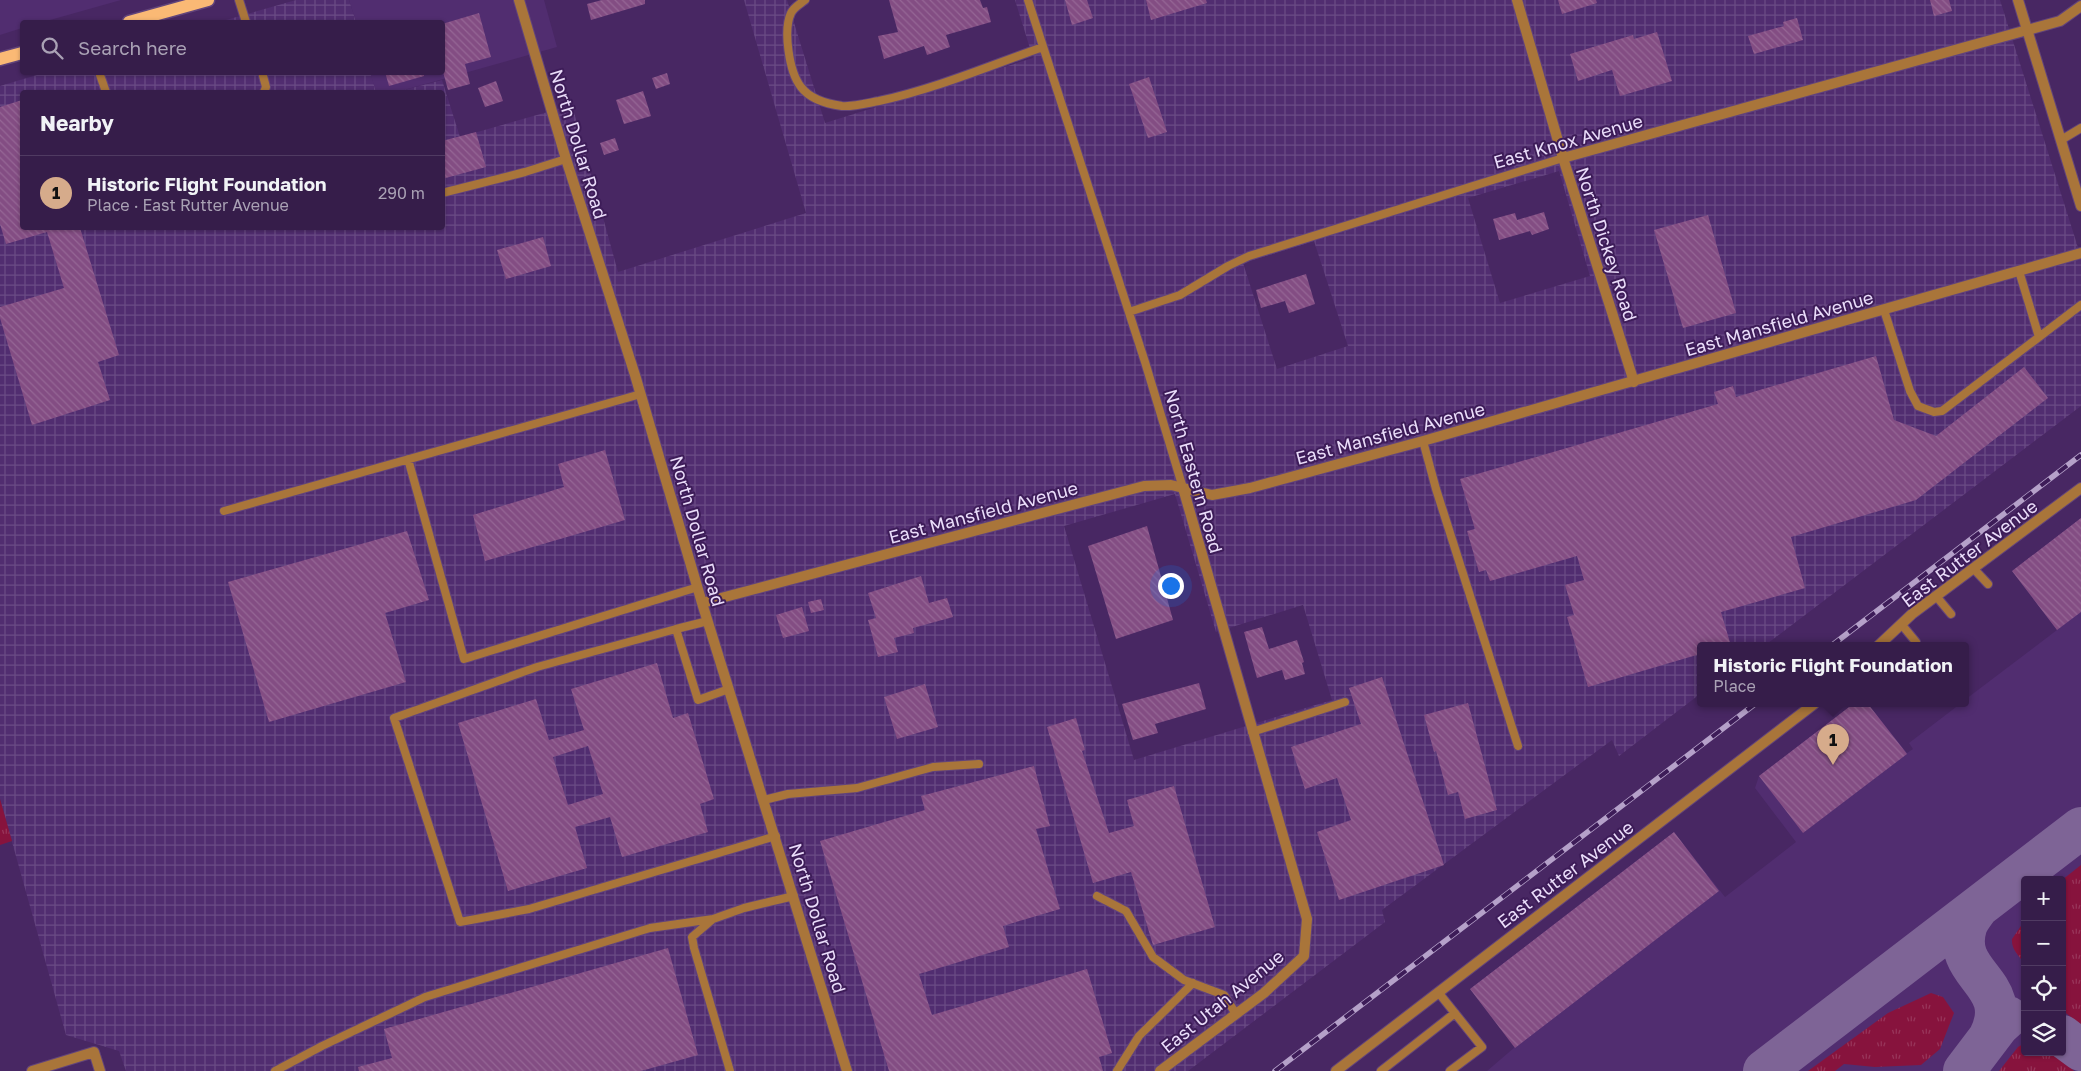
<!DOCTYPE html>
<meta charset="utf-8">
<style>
:root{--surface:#361d4a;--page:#3d2651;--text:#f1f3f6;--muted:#aaa2b5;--line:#503b62;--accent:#d6ab8b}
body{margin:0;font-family:"Golos Text",sans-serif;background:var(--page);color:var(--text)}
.controls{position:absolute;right:15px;bottom:15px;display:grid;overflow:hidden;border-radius:5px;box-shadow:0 1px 4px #0004}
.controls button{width:45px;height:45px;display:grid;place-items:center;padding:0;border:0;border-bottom:1px solid var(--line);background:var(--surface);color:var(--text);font:25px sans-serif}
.you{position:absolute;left:1170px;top:585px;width:18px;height:18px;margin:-12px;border:4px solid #fff;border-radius:50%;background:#1a73e8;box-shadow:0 0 0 8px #1a73e833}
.badge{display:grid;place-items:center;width:32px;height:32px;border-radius:50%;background:var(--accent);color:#111;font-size:16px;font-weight:700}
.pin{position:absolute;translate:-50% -41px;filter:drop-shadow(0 1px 2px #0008)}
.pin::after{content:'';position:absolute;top:26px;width:18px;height:15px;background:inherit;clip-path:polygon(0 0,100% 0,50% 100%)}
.popup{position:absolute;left:1697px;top:642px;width:272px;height:65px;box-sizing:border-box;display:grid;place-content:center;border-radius:5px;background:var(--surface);filter:drop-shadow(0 1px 4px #0005);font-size:16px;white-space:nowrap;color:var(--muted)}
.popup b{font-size:19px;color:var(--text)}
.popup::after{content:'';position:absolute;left:50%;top:100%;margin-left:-10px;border:10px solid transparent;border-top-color:var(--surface)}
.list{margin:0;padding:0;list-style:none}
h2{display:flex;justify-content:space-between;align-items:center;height:65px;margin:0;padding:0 20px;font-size:21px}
h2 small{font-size:16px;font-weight:400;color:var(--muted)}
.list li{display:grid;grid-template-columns:32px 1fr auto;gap:15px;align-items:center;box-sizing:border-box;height:75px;padding:0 20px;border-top:1px solid var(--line)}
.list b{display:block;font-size:19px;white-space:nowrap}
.list p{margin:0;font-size:16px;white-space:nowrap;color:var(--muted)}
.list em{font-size:16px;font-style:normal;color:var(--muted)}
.icon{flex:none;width:28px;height:28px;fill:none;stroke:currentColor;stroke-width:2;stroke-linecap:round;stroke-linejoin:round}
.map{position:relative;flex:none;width:2081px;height:1071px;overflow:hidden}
.search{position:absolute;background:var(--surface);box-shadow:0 1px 4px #0004;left:20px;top:20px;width:425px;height:55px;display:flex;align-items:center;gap:12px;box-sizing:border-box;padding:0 18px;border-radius:5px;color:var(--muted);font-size:19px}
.panel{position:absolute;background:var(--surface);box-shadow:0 1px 4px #0004;left:20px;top:90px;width:425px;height:140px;border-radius:5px}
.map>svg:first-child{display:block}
.built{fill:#512d70;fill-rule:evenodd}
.industrial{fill:url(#industrial-grid);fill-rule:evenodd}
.grass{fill:url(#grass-tufts)}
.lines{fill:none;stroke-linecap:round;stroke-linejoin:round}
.taxiway{stroke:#7e6496;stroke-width:42}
.building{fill:url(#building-back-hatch);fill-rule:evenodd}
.service-casing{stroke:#62447b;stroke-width:10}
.minor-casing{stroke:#62447b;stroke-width:12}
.tertiary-casing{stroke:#62447b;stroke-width:12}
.primary-casing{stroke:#62447b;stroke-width:15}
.service{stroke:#a9753a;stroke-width:8}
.minor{stroke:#a9753a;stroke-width:10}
.tertiary{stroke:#a9753a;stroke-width:10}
.primary{stroke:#fab975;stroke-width:12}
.rail-casing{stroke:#b5a1c9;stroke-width:5.5}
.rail{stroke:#3d1c58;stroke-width:4;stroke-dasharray:11;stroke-linecap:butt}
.labels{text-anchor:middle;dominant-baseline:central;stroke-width:4;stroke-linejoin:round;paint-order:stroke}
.street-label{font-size:18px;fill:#eaddfa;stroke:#3d1c58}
</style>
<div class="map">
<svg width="2081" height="1071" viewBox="0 0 2081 1071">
<defs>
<pattern id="industrial-grid" width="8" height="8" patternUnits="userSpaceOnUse" patternTransform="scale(1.25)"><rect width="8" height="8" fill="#512d70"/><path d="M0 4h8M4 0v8" fill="none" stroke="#6a4b85"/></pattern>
<pattern id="grass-tufts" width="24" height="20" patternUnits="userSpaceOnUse" patternTransform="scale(1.25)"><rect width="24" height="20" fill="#87133d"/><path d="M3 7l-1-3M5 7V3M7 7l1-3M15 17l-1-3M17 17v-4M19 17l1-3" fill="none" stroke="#98355a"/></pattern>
<pattern id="building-back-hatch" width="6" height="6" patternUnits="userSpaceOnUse" patternTransform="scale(1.25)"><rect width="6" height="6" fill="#834d83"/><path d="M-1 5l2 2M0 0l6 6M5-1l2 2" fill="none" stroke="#956695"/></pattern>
</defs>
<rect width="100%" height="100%" fill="#482763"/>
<path class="built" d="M0 0H121L43 22H22V28L0 35Z
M349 0H544L557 47 397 92H376L370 73 442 72V22H356Z
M2081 518V1071H1487L1515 1047 1470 989 1674 832 1725 897 1796 842 1755 788 1759 776 1853 704H1868L1907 753 1913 749 1909 743 1960 704H1966V699L2057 630 2012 571ZM2025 880H2062V1052H2025Z"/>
<path class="industrial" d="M296 0H349L356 22H219Z
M744 0H787L825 123 1033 58 1015 0H2000L2081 257V406L1764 646H1700V694L1619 756 1612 740 1382 910 1385 922 1188 1071H126L119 1051 66 1035 0 799V86L47 72H370L376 92H22V228H442V92H397L442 80 460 137 572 105 618 272 806 213ZM1559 171 1590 276 1500 303 1468 198ZM1314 241 1348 346 1277 369 1243 263ZM1175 494 1216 632 1303 605 1332 700 1134 760 1064 526Z"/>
<path class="grass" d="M0 799 12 841 0 845Z
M2081 865V1025L2062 1010V880Z
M2025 920V964C2019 956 2011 949 2012 939Z
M1931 993 1943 997 1954 1013 1940 1049 1921 1065 1875 1067 1844 1064 1835 1071H1808L1888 1013Z
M2025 1043V1052C2050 1052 2056 1052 2074 1071H1999L2018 1047Z"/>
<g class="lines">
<path class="taxiway" d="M1978 907C1974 913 1968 920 1966 927 1951 977 2017 982 1989 1038
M2062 1036 2081 1050
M1764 1071 2081 828
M1964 1071 1998 1026 2008 1017"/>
</g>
<path class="building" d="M602 0H645V4L591 20 587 4Z
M889 0H980L983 8 987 7 991 22 946 35 950 47 927 55 924 46 884 59 878 36 898 32Z
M1065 0H1087L1093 18 1072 25Z
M1146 0H1206L1207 3 1151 20Z
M1558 0H1596L1597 3 1562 14Z
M1930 0H1949L1952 11 1934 16Z
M479 13 491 57 465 64 470 84 448 90 442 68V24Z
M1797 18 1803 40 1754 54 1748 36 1784 26 1783 22Z
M1657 32 1672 81 1620 96 1612 70 1578 81 1570 54 1633 35 1634 39Z
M385 72H424V76L389 86Z
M667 73 670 84 656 89 652 78Z
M1149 77 1167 132 1148 138 1129 84Z
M496 81 503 101 485 107 478 88Z
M643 91 651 116 624 124 616 100Z
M22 100V228H80L119 355 98 362 110 400 32 425 0 318V307L64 288 47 232 6 244 0 224V107Z
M476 132 486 167 442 179V141Z
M615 138 619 150 604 155 600 143Z
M1544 212 1549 229 1532 235 1530 231 1499 240 1493 219 1515 213 1517 220Z
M1708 215 1736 313 1683 328 1654 230Z
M543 237 551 266 506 279 497 250Z
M1306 274 1315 304 1289 313 1285 301 1261 308 1256 290Z
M1876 356 1894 420 1936 436 2024 367 2048 398 1916 500 1791 537 1805 588 1721 612 1731 646H1700V654L1588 687 1567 617 1574 615 1565 585 1584 580 1577 556 1490 581 1486 570 1479 572 1467 531 1475 529 1460 479 1718 404 1714 392 1733 386 1736 397Z
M605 450 625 520 485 561 473 515 564 487 558 464Z
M2081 518V612L2057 630 2012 571Z
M1147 526 1173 620 1116 639 1088 546Z
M407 531 429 600 385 613 406 682 269 722 228 582Z
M921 576 929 603 947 598 953 617 913 628 914 633 894 638 898 652 878 657 868 620 876 618 868 593Z
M821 599 824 610 811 613 808 602Z
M802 607 809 631 783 638 776 615Z
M1262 627 1269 649 1297 640 1304 662 1302 663 1305 674 1285 680 1282 670 1257 678 1244 632Z
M657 663 673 718 688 713 714 799 700 804 708 832 622 857 610 817 575 827 587 868 508 891 458 723 536 699 549 740 584 730 571 689ZM588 746 603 794 568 805 553 757Z
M1382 677 1444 865 1339 900 1317 832 1351 820 1337 778 1305 789 1291 747 1361 724 1349 688Z
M1199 683 1206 709 1155 724 1158 733 1133 740 1122 704Z
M925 684 938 727 897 739 884 697Z
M1468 703 1497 810 1465 819 1458 792 1448 795 1436 751 1434 752 1424 715Z
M1853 704H1868L1907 754 1803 833 1759 776Z
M1076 718 1085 750 1082 751 1109 833 1134 826 1127 800 1174 786 1215 927 1153 945 1131 872 1093 883 1047 727Z
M1034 766 1050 826 1036 829 1060 909 1003 926 1009 947 919 974 932 1015 1087 969 1112 1053 1099 1057 1103 1071H889L820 841 925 810 921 796Z
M1674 832 1719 891 1515 1048 1470 989Z
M668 948 698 1055 641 1071H359L358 1067 392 1058 384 1029Z"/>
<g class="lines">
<g class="service-casing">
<path id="service" d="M239 0 246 22
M805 0C800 4 794 7 791 13 783 30 789 72 801 87 810 99 827 104 842 106 853 107 868 103 879 101 935 89 989 66 1043 47
M1028 0 1145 362 1183 488
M99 72 106 92
M262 72 266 87 264 92
M2061 140 2081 128
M442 193 525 172 566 159
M2019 271 2039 337
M1884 310 1910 391 1918 406 1934 412 1942 411 2081 305
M1129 312 1180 295 1228 266 1249 256 1563 158
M1423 441 1436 489 1518 746
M408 459 464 659 698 587
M224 511 641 394
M1973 568 1988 584
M1936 596 1951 614
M708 621 676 629 698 700 729 689
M1902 625 1916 642
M676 629 537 667 394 718 460 922 529 909 776 836
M1252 732 1345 702
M764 800 788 794 857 788 933 767 979 764
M1097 896 1126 911 1153 957 1184 980 1224 995 1236 1014
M1438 992 1482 1047 1450 1071
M275 1071 322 1046 425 997 650 928 713 919
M730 1071 694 948 692 937 713 919 744 908 794 896
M1117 1071 1139 1036 1193 983
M1381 1071 1455 1013"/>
</g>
<g class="minor-casing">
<path id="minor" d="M519 0 566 159 635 375 702 603 847 1071
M1517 0 1563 158 1634 382
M1563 158 2060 21 2081 6
M702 603 1144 486 1171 485 1212 495 1250 488 1423 441 2081 253
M32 1071 94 1052 100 1071
M1160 1071 1264 993 1304 956 1307 919 1183 488"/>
</g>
<g class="tertiary-casing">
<path id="tertiary" d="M2018 0 2081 206
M1878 646 1912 614 2081 488
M1336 1071 1814 704"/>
</g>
<g class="primary-casing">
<path id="primary" d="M129 22 208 0
M0 59 22 53"/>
</g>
<use href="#service" class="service"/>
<use href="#minor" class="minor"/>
<use href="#tertiary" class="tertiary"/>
<use href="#primary" class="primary"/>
<g class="rail-casing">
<path id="rail" d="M1831 646 2081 455
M1275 1071 1755 704"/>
</g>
<use href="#rail" class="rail"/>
</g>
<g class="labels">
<g class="street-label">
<text transform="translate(1568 141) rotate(-16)">East Knox Avenue</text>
<text transform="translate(579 144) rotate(73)">North Dollar Road</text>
<text transform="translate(1607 244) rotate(72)">North Dickey Road</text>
<text transform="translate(1779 323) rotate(-16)">East Mansfield Avenue</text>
<text transform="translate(1390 433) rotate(-15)">East Mansfield Avenue</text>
<text transform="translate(1194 471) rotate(74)">North Eastern Road</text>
<text transform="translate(983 512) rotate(-15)">East Mansfield Avenue</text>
<text transform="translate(698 531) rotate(74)">North Dollar Road</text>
<text transform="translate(1969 553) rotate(-37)">East Rutter Avenue</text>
<text transform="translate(1565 874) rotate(-37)">East Rutter Avenue</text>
<text transform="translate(818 918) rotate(73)">North Dollar Road</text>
<text transform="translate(1222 1001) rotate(-39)">East Utah Avenue</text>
</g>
</g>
</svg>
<div class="controls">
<button>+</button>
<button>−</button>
<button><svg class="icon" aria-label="locate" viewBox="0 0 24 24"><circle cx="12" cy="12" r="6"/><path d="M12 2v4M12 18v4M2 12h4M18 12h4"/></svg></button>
<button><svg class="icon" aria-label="layers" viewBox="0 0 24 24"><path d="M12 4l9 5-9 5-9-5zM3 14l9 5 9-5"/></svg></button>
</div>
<div class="you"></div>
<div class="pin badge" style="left:1833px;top:765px">1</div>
<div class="popup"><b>Historic Flight Foundation</b>Place</div>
<div class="search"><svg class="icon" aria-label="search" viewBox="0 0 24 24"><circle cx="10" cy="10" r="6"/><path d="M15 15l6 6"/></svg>Search here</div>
<section class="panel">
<h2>Nearby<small></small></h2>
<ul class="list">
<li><span class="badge">1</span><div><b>Historic Flight Foundation</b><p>Place · East Rutter Avenue</p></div><em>290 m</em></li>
</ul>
</section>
</div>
